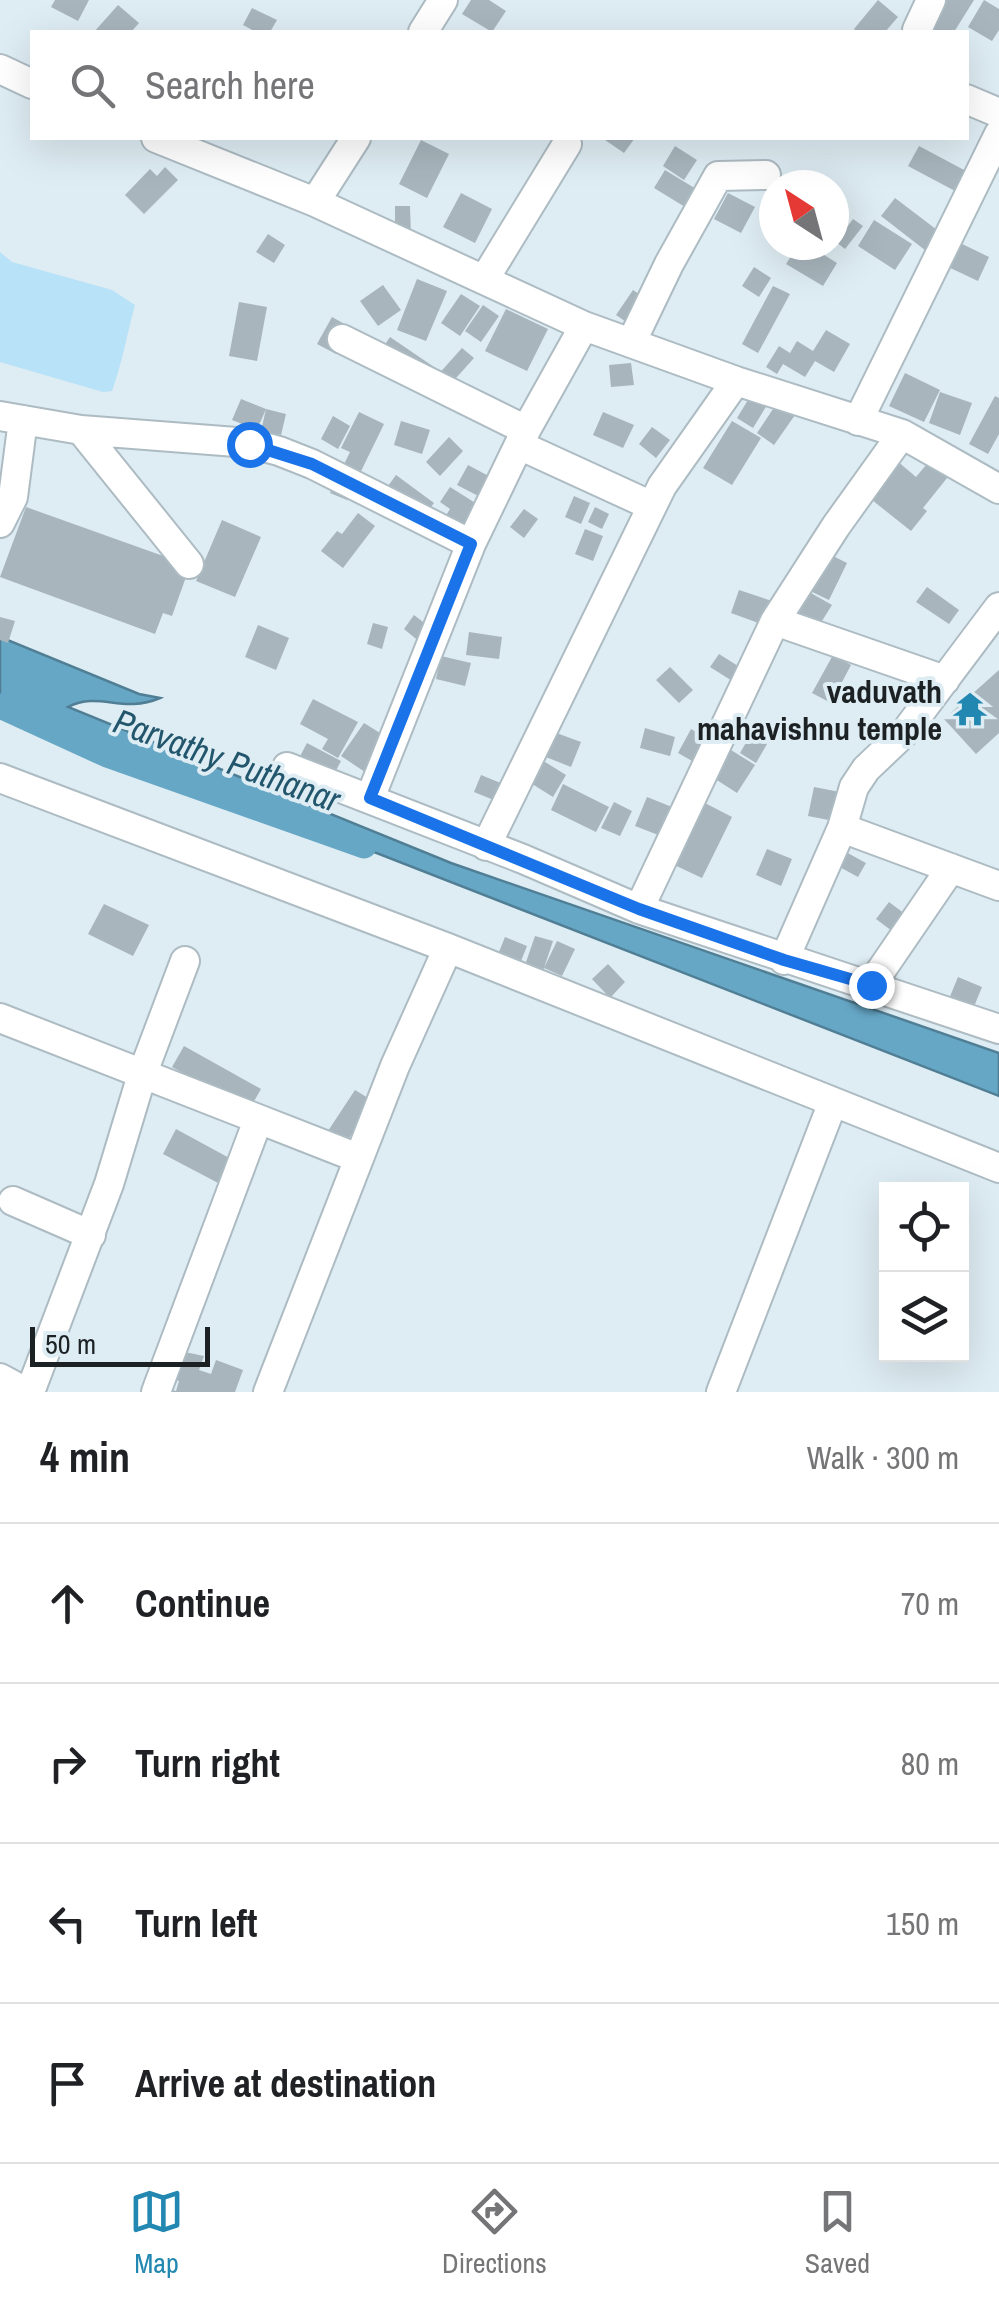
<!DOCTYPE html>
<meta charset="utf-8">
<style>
:root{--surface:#fff;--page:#f2f2f2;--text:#202124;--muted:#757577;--line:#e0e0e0;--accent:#2288b1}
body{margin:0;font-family:"Archivo Narrow",sans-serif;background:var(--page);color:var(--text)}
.controls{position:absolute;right:30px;bottom:30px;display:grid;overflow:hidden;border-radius:0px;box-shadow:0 10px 40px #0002}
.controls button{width:90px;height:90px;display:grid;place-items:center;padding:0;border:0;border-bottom:2px solid var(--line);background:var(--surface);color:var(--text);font:50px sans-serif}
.compass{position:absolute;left:759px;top:170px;width:90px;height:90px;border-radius:50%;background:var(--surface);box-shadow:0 10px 40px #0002;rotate:324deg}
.scale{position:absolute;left:30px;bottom:25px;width:180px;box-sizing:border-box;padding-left:10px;border:5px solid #1c2124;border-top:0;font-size:28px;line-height:35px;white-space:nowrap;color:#1c2124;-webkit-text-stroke:8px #deecf3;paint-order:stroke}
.stop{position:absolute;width:30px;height:30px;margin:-22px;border:8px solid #1a73e8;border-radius:50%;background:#fff}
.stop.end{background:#1a73e8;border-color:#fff;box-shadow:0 2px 10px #0008}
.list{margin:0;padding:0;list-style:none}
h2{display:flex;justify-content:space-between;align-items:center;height:130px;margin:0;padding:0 40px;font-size:42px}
h2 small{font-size:32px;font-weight:400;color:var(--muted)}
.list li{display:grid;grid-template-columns:65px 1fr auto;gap:30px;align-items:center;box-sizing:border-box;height:160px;padding:0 40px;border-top:2px solid var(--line)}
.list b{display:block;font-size:38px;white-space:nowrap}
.list em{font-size:32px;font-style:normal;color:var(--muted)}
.icon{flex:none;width:55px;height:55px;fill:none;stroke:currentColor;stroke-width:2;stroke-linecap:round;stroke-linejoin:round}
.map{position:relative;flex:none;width:999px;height:1392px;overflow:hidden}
.search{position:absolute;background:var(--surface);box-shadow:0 10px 40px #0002;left:30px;right:30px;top:30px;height:110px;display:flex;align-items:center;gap:25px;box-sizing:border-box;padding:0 35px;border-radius:0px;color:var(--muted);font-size:38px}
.sheet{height:770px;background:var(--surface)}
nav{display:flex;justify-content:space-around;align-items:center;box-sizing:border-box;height:140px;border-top:2px solid var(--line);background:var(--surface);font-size:28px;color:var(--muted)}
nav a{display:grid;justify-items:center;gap:5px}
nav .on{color:var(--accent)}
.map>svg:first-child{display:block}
.green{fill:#b7e2f7}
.water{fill:#66a7c6;stroke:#507f95;stroke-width:2.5}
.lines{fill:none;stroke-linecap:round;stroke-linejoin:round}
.canal{stroke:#66a7c6;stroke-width:25}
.building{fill:#a8b5bc}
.minor-casing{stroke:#adbbc2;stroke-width:32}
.minor{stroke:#fff;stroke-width:28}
.route{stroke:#1a73e8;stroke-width:12}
.labels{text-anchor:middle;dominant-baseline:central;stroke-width:8;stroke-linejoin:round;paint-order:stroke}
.poi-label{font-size:32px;font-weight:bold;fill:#1c2124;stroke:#deecf3;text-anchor:end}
.water-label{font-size:35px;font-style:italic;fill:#22566d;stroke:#deecf3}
</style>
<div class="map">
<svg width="999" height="1392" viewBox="0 0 999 1392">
<rect width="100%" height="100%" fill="#deecf3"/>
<path class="green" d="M0 252 12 262 112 290 135 305C127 334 122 363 112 391L103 392 0 362Z"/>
<path class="water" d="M0 637 139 694 160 698C122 714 100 691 68 707L451 863 999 1053V1096L0 706Z"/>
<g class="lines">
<path class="canal" d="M0 706 107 755 364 846"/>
</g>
<path class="building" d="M55 0H89L78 21 51 7Z
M471 0H489L506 11 492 32 462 14Z
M878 0 898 17 885 32H857L854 29Z
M937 0H974L954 32H939L923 23Z
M984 0 999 9V30L992 41 968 27Z
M118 5 139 23 131 32H94Z
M252 8 277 20 270 32H256L243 25Z
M607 138H635L624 153 605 140Z
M421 140 449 154 427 198 399 184Z
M675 146 697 160 684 180 663 166Z
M919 146 966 171 955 191 908 166Z
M165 167 178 180 144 214 125 195 150 169 157 176Z
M665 170 701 192 690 210 654 188Z
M461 193 492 209 475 243 443 227Z
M728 193 755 207 741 233 714 219Z
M895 198 945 236 930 254 881 216Z
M395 206H410L411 236H395Z
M853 219 863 226 845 249 836 242Z
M874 220 912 244 895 270 858 246Z
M268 234 285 245 274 263 256 252Z
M956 241 989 257 978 281 944 265Z
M798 245H808L837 263 823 286 786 264Z
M754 267 771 278 759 297 742 286Z
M417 279 447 291 426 341 397 330Z
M383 285 401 310 378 326 360 301Z
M773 286 790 294 758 353 742 344Z
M633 290 649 301 632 326 616 315Z
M461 294 480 306 460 336 441 323Z
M239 302 267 307 257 361 229 356Z
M483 305 499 316 481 342 465 331Z
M506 309 548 329 527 371 485 351Z
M332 317 350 327 336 354 317 344Z
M826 330 850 344 834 372 815 361 805 377 783 364 777 374 766 367 779 346 790 353 797 341 813 351Z
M390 337 434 367 420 387 376 358Z
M462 348 474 358 448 387 436 377Z
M631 363 634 385 611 387 609 365Z
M905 373 940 390 924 422 889 406Z
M940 392 972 403 960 435 929 423Z
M751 395 767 405 753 428 737 418Z
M995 396 999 398V434L988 454 969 444Z
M241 399 266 409 257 430 232 420Z
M777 403 795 415 774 445 757 433Z
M266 409 286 414 281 435 261 431Z
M359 412 384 424 347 500 330 493 350 452 341 448Z
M603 412 634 425 623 448 593 435Z
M333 416 350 426 338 449 321 439Z
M401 421 430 430 422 454 394 445Z
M732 421 761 438 732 485 703 468Z
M652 427 670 440 656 458 639 444Z
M449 437 463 451 440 476 426 462Z
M932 458 951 473 923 508 927 511 911 531 867 496 896 460 916 477Z
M468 465 498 481 488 501 457 485Z
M396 475 434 503 413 531 375 504Z
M450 487 488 511 464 549 436 531 450 509 440 502Z
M574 496 590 503 581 524 565 517Z
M26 507 180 562 176 573 186 577 172 616 163 613 155 634 0 577Z
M595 507 609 514 602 529 588 522Z
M524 509 538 519 524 538 510 527Z
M358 513 375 526 343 568 321 551 337 531 342 534Z
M222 520 261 537 235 597 196 581Z
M585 529 603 536 593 561 575 554Z
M823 551 847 563 829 600 804 588Z
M927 587 959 610 949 624 916 602Z
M802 588 832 605 815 632 786 614Z
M739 590 775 602 767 626 731 613Z
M414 615 432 629 421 643 404 629Z
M0 617 15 621 8 643 0 640Z
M373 623 388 627 382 649 367 644Z
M258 625 289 638 276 670 245 657Z
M469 632 502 637 499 659 466 655Z
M719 654 746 671 737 684 710 667Z
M833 655 851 665 831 703 812 693Z
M441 656 471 663 465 686 436 679Z
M670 667 693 690 679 703 656 680Z
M999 670V733L976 754 944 719Z
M313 699 358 722 338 758 322 749 328 739 300 724Z
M364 723 388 738 365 772 341 756Z
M645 728 675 737 670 756 640 748Z
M691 729 714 742 701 766 678 753Z
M551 731 581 742 571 767 541 755Z
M751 734 767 744 756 763 740 753Z
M307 743 341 761 331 780 297 762Z
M723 745 755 765 737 793 706 773Z
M542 760 566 775 553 797 529 782Z
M481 775 508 786 501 803 474 792Z
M563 784 609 807 596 832 551 810Z
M814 787 840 792 834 821 808 816Z
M647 797 677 809 666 838 635 826Z
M699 800 732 817 702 878 668 862Z
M614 802 632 811 620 836 601 828Z
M767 849 792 859 781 886 756 875Z
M844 851 866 863 858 877 836 865Z
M889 902 913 920 900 937 876 919Z
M104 904 149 925 133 956 88 934Z
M535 936 553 941 543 971 525 965Z
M505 937 527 946 521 961 499 952Z
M557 941 575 949 562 976 544 968Z
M608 964 625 982 610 998 592 979Z
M958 977 982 987 973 1009 949 999Z
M184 1046 261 1089 249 1110 172 1067Z
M355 1090 373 1101 346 1143 328 1131Z
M176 1129 233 1160 220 1184 163 1154Z
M180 1351 204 1356 199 1370 211 1374 216 1360 243 1370 235 1392H165L166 1388 176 1391 179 1381 170 1378Z"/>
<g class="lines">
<g class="minor-casing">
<path id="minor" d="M423 32 443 0
M919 32 917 30 931 0
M0 69 32 84
M966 99 999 113
M156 138 315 202 584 326 736 381 902 434 999 489
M315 202 356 138
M484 280 567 144
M342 339 526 430
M631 343 669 264 718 176 766 175
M0 416 81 430 249 443 279 451 312 464 471 544
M858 421 999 134
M81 430 189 564
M519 445 652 506
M0 523 13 497 23 420
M999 607 906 731 866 769 854 787 842 828 999 886
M775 621 945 680
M287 767 523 859 639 909 999 1029
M0 778 448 948 999 1168
M370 798 471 544 526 430 584 326
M486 846 662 486 736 381
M639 909 775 621 836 526 902 434
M784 960 842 828
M871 985 951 868
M0 1018 358 1158
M13 1201 91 1235
M0 1378 26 1392
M30 1392 109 1184 142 1075 185 961
M156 1392 258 1120
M268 1392 395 1066 448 948
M721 1392 833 1102"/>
</g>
<use href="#minor" class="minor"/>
</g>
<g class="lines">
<path class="route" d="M249 444 312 464 471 544 370 798 639 909 784 960 871 985"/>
</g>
<defs>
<g id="temple-bare" transform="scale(2.7)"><path d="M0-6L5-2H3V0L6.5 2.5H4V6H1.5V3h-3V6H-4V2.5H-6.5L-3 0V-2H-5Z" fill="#2288b1" stroke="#deecf3" stroke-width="2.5" paint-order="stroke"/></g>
</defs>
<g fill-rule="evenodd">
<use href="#temple-bare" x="970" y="709"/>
</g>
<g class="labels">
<g class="poi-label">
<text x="942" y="691">vaduvath<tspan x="942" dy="37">mahavishnu temple</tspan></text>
</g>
<g class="water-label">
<text transform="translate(227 760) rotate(20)">Parvathy Puthanar</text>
</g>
</g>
</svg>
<div class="controls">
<button><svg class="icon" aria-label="locate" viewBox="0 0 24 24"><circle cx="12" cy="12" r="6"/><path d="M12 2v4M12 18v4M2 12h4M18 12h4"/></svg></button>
<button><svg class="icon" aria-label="layers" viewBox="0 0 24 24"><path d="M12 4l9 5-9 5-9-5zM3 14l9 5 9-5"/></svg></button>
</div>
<svg class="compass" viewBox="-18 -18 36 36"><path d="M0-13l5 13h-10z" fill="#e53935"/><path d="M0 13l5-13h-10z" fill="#757577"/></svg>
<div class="scale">50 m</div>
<div class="stop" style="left:249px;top:444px"></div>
<div class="stop end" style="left:871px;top:985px"></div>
<div class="search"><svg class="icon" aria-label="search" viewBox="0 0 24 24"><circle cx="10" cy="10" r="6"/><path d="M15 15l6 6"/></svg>Search here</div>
</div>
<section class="sheet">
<h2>4 min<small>Walk · 300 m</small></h2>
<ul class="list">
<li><svg class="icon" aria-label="ahead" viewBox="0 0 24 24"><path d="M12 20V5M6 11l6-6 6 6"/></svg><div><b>Continue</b></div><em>70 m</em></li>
<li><svg class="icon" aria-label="right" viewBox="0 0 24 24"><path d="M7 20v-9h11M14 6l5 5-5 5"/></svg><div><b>Turn right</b></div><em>80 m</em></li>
<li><svg class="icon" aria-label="left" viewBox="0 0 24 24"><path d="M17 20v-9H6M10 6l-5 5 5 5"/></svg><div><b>Turn left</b></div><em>150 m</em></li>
<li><svg class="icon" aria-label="arrive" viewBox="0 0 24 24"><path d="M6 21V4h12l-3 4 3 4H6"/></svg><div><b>Arrive at destination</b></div></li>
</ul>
</section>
<nav>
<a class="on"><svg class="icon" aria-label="map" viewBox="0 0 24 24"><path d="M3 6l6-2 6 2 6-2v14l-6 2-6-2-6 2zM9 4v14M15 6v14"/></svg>Map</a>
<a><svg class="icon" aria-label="directions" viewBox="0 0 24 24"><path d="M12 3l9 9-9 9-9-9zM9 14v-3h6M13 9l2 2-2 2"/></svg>Directions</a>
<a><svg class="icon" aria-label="saved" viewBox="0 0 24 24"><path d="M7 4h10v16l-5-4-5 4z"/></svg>Saved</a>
</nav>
